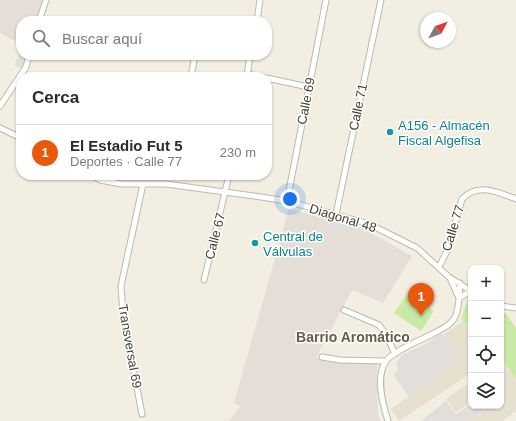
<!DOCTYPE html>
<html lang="es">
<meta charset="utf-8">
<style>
:root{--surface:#fff;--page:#f7f7f7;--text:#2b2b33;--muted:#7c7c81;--line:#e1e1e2;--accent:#ea580c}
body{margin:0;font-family:Helvetica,sans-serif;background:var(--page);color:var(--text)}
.controls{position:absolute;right:12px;bottom:12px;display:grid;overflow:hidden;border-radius:8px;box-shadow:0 1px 3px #0004}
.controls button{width:36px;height:36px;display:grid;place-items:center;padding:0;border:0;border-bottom:1px solid var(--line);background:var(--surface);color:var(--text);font:20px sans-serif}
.compass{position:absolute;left:420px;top:12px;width:36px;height:36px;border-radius:50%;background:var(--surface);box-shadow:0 1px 3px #0004;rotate:49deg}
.you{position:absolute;left:290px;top:199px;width:14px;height:14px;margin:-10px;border:3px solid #fff;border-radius:50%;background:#1a73e8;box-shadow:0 0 0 6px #1a73e833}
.badge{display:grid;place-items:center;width:26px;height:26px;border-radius:50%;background:var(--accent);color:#fff;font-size:13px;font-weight:700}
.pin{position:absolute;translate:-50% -33px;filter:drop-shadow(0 1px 2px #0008)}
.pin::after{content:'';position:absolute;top:21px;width:14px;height:12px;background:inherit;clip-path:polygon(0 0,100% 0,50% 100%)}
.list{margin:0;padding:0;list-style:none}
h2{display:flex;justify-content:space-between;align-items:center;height:52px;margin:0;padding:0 16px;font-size:17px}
h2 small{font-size:13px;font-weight:400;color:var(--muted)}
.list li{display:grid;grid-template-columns:26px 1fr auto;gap:12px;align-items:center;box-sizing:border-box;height:56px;padding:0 16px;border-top:1px solid var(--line)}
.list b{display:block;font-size:15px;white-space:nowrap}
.list p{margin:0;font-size:13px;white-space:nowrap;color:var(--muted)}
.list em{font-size:13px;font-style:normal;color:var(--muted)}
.icon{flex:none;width:22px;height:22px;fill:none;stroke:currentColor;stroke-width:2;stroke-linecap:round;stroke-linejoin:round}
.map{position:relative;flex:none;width:516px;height:421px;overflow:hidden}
.search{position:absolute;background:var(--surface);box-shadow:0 1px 3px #0004;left:16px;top:16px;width:256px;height:44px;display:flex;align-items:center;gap:10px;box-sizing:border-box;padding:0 14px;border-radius:16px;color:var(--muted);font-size:15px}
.panel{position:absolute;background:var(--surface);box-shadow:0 1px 3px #0004;left:16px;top:72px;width:256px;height:108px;border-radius:16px}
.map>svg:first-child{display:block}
.residential{fill:#e7e0cf}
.industrial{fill:#e4ded7}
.green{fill:#c9eaa6}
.parking{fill:#e2dfdb}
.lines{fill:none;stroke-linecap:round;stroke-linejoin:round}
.minor-casing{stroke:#c1b9a6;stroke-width:7}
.minor{stroke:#fff;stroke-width:5}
.culture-dot{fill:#0f9aa8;stroke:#fff;stroke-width:1.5}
.labels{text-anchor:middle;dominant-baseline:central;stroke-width:3;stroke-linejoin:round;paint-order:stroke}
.street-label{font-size:13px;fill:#443d32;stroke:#fff}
.culture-label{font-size:13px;fill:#0d838f;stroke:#fff;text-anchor:start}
.neighbourhood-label{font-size:14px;font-weight:bold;fill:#675c48;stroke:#fff}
</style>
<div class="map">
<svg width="516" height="421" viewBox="0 0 516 421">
<rect width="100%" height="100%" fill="#f2eee1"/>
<path class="residential" d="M463 321 471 327V373L399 421 391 409 461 360 443 335Z
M501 359 516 379V411L503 421H470L490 406H501Z
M471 381V402L456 412 446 399Z"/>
<path class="industrial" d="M0 0H42L35 21H21V44L0 33Z
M289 209 364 229 412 256 383 303 352 290 316 358 330 362 377 364 378 415 380 421H229L240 407H241L234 403Z"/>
<path class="green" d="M408 293 434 311 421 331 394 313Z
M471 296V327L461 319 468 299Z
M501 312 506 314 516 328V379L501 358Z"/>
<path class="parking" d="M21 52V55H27L22 69 14 65Z
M336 221 357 227 353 239 331 232Z
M441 333 461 360 409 397 393 374 398 371 396 363 402 355 426 344Z
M446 401 456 414 471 404V406H489L470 421H421Z"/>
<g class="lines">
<g class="minor-casing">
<path id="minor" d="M39 21 46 0
M257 21 260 0
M248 74 262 77
M191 77 195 55
M247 77 250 55
M267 78 308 87
M0 106 26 67 29 55
M0 128 21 138
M92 175 100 180 121 184H166L261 197 287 201 369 224 417 248 449 277 471 291
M287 201 326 0
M336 214 381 0
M439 267 448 249 462 199C478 182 497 192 516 199
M450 278 459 298 471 291
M204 280 229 175
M501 306 516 308
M344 310 379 325 388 338 395 354
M322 357 340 360 386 361
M142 414 123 315 121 286 143 184
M388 421C383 405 375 377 386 361 394 350 422 340 434 333 442 329 451 325 455 317 460 307 459 294 460 283"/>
</g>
<use href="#minor" class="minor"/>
</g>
<g class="culture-dot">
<circle cx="390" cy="132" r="4"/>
<circle cx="255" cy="243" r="4"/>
</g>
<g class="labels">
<g class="street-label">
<text transform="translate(306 101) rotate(-79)">Calle 69</text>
<text transform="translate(358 107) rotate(-78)">Calle 71</text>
<text transform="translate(343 218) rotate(17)">Diagonal 48</text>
<text transform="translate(453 228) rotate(-73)">Calle 77</text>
<text transform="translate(215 236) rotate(-76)">Calle 67</text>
<text transform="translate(130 346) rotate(80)">Transversal 69</text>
</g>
<g class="culture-label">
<text x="398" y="125">A156 - Almacén<tspan x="398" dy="15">Fiscal Algefisa</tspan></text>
<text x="263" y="236">Central de<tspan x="263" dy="15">Válvulas</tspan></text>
</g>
<g class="neighbourhood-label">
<text x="353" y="337">Barrio Aromático</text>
</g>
</g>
</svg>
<div class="controls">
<button>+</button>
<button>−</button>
<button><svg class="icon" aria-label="locate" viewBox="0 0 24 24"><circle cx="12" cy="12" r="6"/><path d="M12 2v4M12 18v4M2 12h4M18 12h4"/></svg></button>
<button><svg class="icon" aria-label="layers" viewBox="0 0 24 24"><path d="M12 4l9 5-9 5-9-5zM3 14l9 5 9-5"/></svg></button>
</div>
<svg class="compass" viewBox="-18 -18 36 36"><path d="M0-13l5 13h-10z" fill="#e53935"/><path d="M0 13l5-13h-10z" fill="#7c7c81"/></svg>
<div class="you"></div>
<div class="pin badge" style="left:421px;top:316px">1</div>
<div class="search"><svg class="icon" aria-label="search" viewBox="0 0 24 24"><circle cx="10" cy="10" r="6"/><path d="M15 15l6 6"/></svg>Buscar aquí</div>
<section class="panel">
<h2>Cerca<small></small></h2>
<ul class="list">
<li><span class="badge">1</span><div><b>El Estadio Fut 5</b><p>Deportes · Calle 77</p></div><em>230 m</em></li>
</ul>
</section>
</div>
